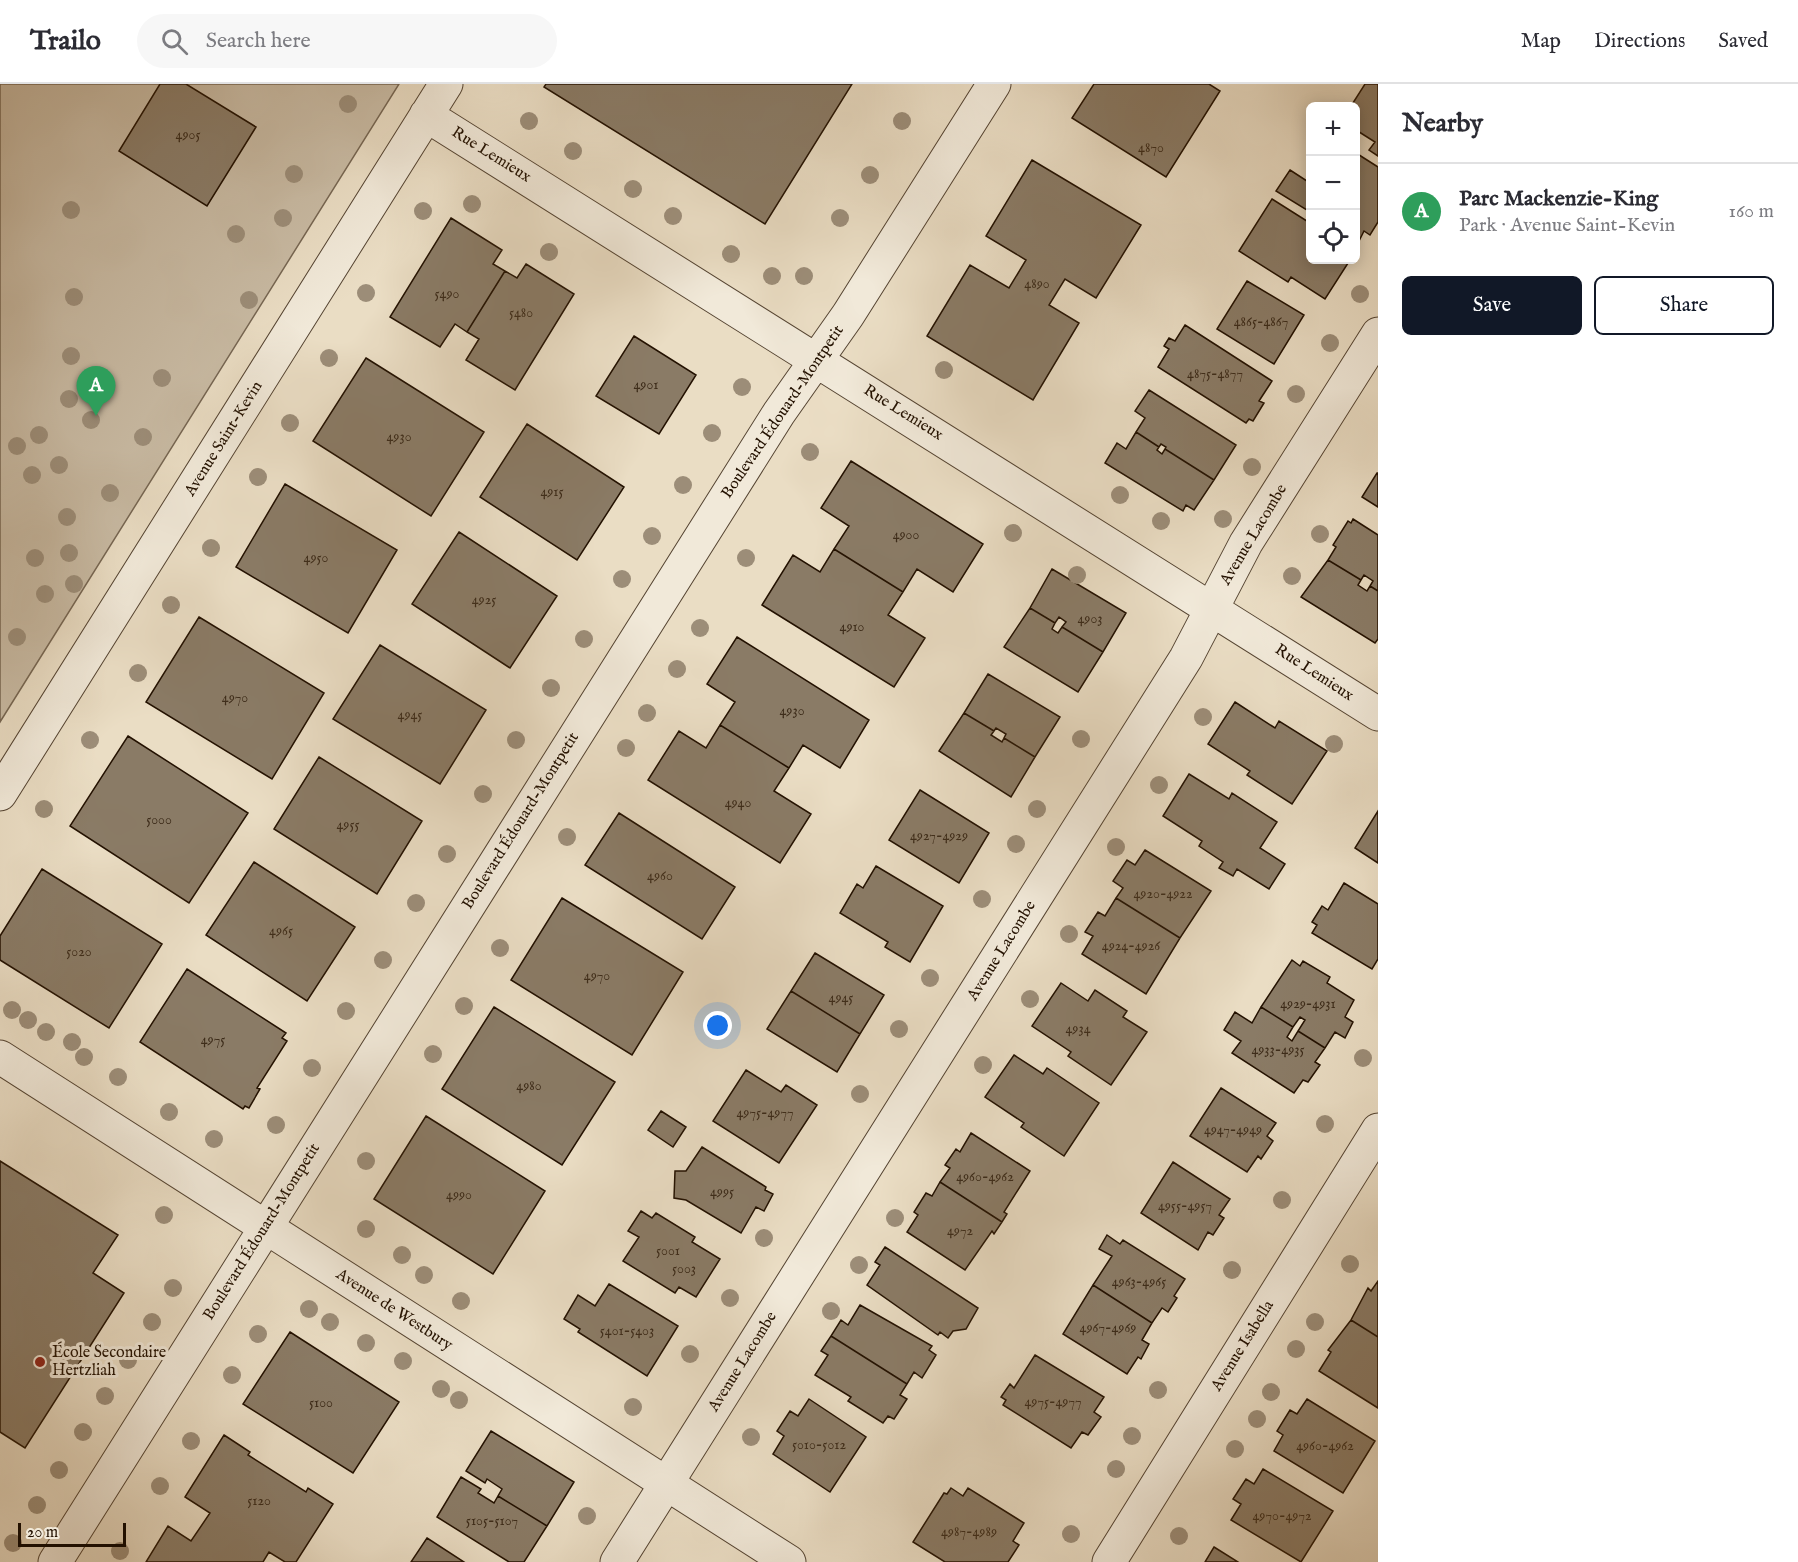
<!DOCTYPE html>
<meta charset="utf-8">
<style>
:root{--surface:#fff;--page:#f7f7f7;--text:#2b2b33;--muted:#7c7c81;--line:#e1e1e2;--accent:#111827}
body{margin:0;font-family:"IM FELL English",serif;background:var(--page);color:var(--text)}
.controls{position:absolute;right:18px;top:18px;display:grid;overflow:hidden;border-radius:9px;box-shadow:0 3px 15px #0003}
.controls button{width:54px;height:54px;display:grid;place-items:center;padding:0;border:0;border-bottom:2px solid var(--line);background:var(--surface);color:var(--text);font:30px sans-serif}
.scale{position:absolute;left:18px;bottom:15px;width:108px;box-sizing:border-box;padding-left:6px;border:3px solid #231101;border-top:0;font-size:16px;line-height:21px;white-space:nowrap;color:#231101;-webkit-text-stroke:4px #f1e9d9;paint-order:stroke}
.you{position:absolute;left:718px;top:942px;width:21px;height:21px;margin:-15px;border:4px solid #fff;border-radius:50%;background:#1a73e8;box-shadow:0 0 0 9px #1a73e833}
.badge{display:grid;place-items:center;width:39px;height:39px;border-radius:50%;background:var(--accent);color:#fff;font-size:20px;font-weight:700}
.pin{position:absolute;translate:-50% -50px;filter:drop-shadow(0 2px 3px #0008)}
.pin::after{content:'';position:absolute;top:32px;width:21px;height:18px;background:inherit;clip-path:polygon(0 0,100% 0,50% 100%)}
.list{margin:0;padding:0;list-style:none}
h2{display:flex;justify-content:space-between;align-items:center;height:78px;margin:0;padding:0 24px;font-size:26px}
h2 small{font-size:20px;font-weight:400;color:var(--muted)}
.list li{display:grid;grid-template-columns:39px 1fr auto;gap:18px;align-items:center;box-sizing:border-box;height:96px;padding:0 24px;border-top:2px solid var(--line)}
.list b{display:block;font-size:22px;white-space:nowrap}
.list p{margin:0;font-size:20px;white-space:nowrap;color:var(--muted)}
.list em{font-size:20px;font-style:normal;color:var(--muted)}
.actions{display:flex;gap:12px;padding:18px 24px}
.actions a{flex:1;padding:14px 0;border:2px solid var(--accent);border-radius:9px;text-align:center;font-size:21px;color:var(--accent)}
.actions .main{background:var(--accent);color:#fff}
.icon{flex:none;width:33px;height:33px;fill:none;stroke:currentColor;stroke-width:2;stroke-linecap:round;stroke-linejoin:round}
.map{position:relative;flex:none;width:1378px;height:1478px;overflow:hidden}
header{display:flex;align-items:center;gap:36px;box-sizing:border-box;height:84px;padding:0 30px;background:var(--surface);border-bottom:2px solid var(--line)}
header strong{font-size:28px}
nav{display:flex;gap:33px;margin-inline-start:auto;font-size:21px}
.search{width:420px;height:54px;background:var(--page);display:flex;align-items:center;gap:15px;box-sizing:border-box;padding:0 21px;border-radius:33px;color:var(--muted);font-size:22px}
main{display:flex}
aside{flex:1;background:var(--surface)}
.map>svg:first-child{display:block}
.green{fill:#c8baa3;stroke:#766652;stroke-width:1.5}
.building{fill:#8a7b66;stroke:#231101;stroke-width:1.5}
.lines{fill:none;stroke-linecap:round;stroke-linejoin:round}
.minor-casing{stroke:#554432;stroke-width:35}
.minor{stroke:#f1e9d9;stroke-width:33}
.tree{fill:#9c8d78}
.poi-dot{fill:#8f2418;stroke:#f1e9d9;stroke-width:2}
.labels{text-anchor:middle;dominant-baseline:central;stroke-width:6;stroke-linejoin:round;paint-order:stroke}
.number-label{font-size:14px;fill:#3d2c1a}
.street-label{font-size:16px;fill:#231101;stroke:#f1e9d9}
.poi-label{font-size:16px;fill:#231101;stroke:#f1e9d9;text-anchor:start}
</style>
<header>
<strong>Trailo</strong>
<div class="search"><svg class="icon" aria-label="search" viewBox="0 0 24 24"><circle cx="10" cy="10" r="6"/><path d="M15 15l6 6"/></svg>Search here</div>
<nav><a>Map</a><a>Directions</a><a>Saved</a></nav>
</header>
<main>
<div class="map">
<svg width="1378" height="1478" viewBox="0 0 1378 1478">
<rect width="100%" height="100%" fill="#eaddc4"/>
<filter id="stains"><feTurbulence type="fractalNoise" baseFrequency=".00333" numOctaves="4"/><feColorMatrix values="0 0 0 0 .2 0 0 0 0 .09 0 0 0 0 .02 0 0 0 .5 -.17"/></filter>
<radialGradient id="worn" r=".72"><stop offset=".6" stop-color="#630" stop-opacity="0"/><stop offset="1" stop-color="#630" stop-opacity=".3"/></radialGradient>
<path class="green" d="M0 0H399L0 638Z"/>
<path class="building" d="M160 0H186L256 43 207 122 119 67Z
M546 0H852L765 140 544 3Z
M1094 0H1209L1220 7 1166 93 1072 34Z
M1365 0H1378V72L1369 66 1375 58 1356 46V22H1351Z
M1356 69 1378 83V138L1370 151 1364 147 1358 159 1356 157Z
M1032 76 1141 141 1096 214 1065 195 1049 221 1079 239 1033 316 927 252 970 181 1009 204 1026 176 986 152Z
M1290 86 1310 99V128L1276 107Z
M1272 115 1310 139V176H1350L1325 215 1291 193 1288 198 1239 167Z
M451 134 502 166 493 180 505 187 467 248 455 240 440 263 390 233Z
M526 180 574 210 515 306 466 276 479 255 467 248 505 187 517 194Z
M1247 197 1304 231 1274 280 1217 245Z
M1185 241 1272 297 1259 317 1264 319 1253 337 1249 335 1246 339 1158 283 1169 265 1164 262 1169 254 1175 257Z
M634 252 696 291 659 350 596 312Z
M366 274 484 348 431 432 313 357Z
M1149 306 1236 361 1214 396 1165 365 1166 363 1161 360 1159 363 1136 348 1145 334 1135 327Z
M527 340 624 403 577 476 480 413Z
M1136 348 1159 363 1157 366 1162 370 1165 365 1214 396 1194 426 1186 421 1183 427 1105 379 1117 359 1126 365Z
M851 377 983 460 953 508 917 485 903 508 834 465 849 442 821 424Z
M1377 389H1378V423L1362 413Z
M285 400 397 466 348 549 236 483Z
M1353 435 1378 451V507L1370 502 1373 497 1364 491 1361 496 1328 476 1336 463 1333 461 1348 437 1351 439Z
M459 448 557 512 510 584 412 520Z
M834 465 903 508 888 531 925 554 894 603 762 521 793 471 820 488Z
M1328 476 1361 496 1358 501 1367 507 1370 502 1378 507V555L1375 559 1301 513Z
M1052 485 1126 529 1103 568 1062 543 1066 538 1059 533 1055 539 1030 524Z
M1030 524 1055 539 1052 545 1058 549 1062 543 1103 568 1078 608 1004 563Z
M199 533 324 609 272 695 146 618Z
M737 553 869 636 840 684 803 661 789 684 720 641 735 618 707 600Z
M380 561 486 626 440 700 333 635Z
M988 590 1060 633 1035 673 1004 654 1006 650 996 644 994 647 964 629Z
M1235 618 1275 644 1279 637 1327 667 1292 720 1247 691 1250 687 1208 660Z
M964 629 994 647 991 651 1002 658 1004 654 1035 673 1011 713 939 667Z
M720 641 789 684 774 707 811 730 780 779 648 696 679 647 706 664Z
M128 652 248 729 189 819 70 742Z
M319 673 422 737 377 810 274 745Z
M1189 690 1229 715 1232 709 1277 738 1260 764 1285 780 1269 805 1237 785 1233 792 1219 784 1223 778 1199 762 1202 757 1163 732Z
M920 706 989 749 959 799 889 756Z
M1378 727V779L1355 764Z
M619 729 735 803 702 855 585 781Z
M1145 766 1211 807 1180 854 1116 814 1123 804 1113 797 1127 776 1135 781Z
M254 778 355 843 307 917 206 851Z
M876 782 943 822 910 878 885 863 888 858 840 829 857 800 863 804Z
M42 785 162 860 109 944 0 876V852Z
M1344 799 1378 820V875L1372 885 1312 849 1317 841 1312 838 1322 822 1328 826Z
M562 814 683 888 632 971 511 896Z
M1116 814 1180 854 1146 910 1082 870 1093 852 1085 848 1098 828 1105 832Z
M815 869 884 911 860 950 791 907Z
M1292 876 1300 882 1303 877 1330 893 1327 899 1354 916 1345 933 1353 938 1345 954 1335 948 1325 964 1298 947 1305 936 1300 933 1293 943 1261 923Z
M187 885 286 949 282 954 287 957 257 1004 260 1005 249 1024 245 1022 243 1025 140 958Z
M1061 899 1088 917 1095 906 1127 927 1123 933 1147 948 1111 1001 1068 972 1071 968 1032 942Z
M791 907 860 950 837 988 767 945Z
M494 923 615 998 562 1081 442 1005Z
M1261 923 1293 943 1287 953 1292 957 1298 947 1325 964 1315 978 1320 981 1308 998 1303 996 1294 1009 1232 969 1241 957 1224 946 1235 928 1252 939Z
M1014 971 1043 990 1047 984 1099 1019 1064 1072 1021 1043 1024 1039 985 1013Z
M746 986 781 1008 786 1001 817 1021 779 1079 713 1037Z
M1221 1004 1276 1039 1267 1052 1273 1057 1261 1075 1258 1072 1247 1088 1190 1052Z
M661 1027 686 1043 673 1063 648 1046Z
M426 1032 545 1107 493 1190 374 1115Z
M971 1049 1030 1087 1004 1128 1007 1130 1002 1138 940 1098 950 1084 945 1081 956 1065 960 1068Z
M702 1063 766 1103 765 1106 773 1110 764 1127 756 1123 741 1149 686 1116 674 1114 675 1087H686Z
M0 1077 118 1151 93 1189 124 1209 25 1364 0 1348Z
M1173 1078 1230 1115 1219 1131 1224 1134 1213 1151 1208 1148 1198 1166 1141 1129Z
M940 1098 1002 1138 994 1150 992 1147 965 1186 907 1148 918 1131 914 1128 926 1109 932 1112Z
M641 1127 652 1134 656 1129 695 1153 692 1158 720 1175 696 1213 679 1203 675 1209 623 1177 639 1153 628 1147Z
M1107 1151 1120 1160 1123 1156 1185 1195 1174 1212 1177 1214 1168 1228 1162 1224 1152 1239 1093 1201 1112 1172 1099 1165Z
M885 1163 978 1224 966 1245 953 1247 948 1254 940 1248 938 1251 867 1201 880 1181 875 1178Z
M1378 1197V1253L1351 1236 1368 1204 1371 1207Z
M609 1200 678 1242 647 1292 578 1248 580 1245 564 1235 578 1211 595 1222Z
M1093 1201 1152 1239 1142 1256 1149 1260 1141 1275 1138 1273 1127 1290 1063 1250Z
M860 1221 932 1262 929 1266 936 1271 922 1294 914 1288 907 1300 831 1252 841 1236 848 1241Z
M1351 1236 1378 1253V1324L1319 1287 1331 1268 1328 1266Z
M290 1248 399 1318 353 1389 243 1320Z
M831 1252 907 1300 900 1311 907 1315 894 1335 888 1332 883 1339 848 1317 851 1313 815 1291 828 1271 821 1267Z
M1035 1271 1104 1313 1094 1328 1101 1333 1088 1351 1082 1348 1071 1364 1003 1321 1006 1316 1001 1313 1010 1300 1014 1304Z
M809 1315 866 1353 830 1408 773 1370 784 1352 777 1347 790 1327 798 1332Z
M1307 1315 1375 1357 1343 1409 1274 1367 1283 1351 1277 1347 1290 1326 1297 1330Z
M491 1347 574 1398 547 1442 498 1412 502 1405 487 1395 485 1399 466 1387Z
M224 1351 250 1368 248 1371 306 1408 308 1404 333 1420 296 1478H285L269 1468 263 1478H146L168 1442 191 1457 210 1429 185 1413Z
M1263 1385 1333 1427 1301 1478 1231 1436 1241 1420 1233 1415 1246 1395 1254 1400Z
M461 1393 481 1405 478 1409 494 1419 498 1412 547 1442 524 1478H509L437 1433Z
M951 1404 963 1412 968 1404 1024 1439 1013 1457 1019 1461 1008 1478H945L913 1458 944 1409 947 1410Z
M427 1454 464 1478H411Z
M1214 1463 1238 1478H1205Z"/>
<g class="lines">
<g class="minor-casing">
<path id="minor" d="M426 31 1378 630
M0 710 446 0
M0 973 789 1478
M55 1478 779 329 848 231 994 0
M617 1478 1186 574 1246 459 1378 250
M1109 1478 1378 1046"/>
</g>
<use href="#minor" class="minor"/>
</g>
<g class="tree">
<circle cx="348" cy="20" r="9"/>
<circle cx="529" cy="37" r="9"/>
<circle cx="902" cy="37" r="9"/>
<circle cx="573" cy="67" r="9"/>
<circle cx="294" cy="90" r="9"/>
<circle cx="870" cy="91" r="9"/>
<circle cx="633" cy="105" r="9"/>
<circle cx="472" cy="120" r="9"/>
<circle cx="71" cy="126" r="9"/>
<circle cx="423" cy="127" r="9"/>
<circle cx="673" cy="132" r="9"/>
<circle cx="283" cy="134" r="9"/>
<circle cx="840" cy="134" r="9"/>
<circle cx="236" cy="150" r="9"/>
<circle cx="549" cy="168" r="9"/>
<circle cx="731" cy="170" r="9"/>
<circle cx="772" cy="192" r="9"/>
<circle cx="804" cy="192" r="9"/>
<circle cx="366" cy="209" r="9"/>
<circle cx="1360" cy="210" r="9"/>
<circle cx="74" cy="213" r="9"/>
<circle cx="249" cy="216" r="9"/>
<circle cx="1330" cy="259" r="9"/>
<circle cx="71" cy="272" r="9"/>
<circle cx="329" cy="274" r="9"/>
<circle cx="944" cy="286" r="9"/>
<circle cx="162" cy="294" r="9"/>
<circle cx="742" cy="303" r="9"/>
<circle cx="1296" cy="310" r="9"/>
<circle cx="69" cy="315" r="9"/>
<circle cx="91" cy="336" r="9"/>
<circle cx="290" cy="339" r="9"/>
<circle cx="712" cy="349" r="9"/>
<circle cx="39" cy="351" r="9"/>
<circle cx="143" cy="353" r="9"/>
<circle cx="17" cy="362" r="9"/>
<circle cx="810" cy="368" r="9"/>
<circle cx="59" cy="381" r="9"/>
<circle cx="1252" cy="383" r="9"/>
<circle cx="32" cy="391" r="9"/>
<circle cx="258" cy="393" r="9"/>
<circle cx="683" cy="401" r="9"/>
<circle cx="110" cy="409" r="9"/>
<circle cx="1120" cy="411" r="9"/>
<circle cx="67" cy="433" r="9"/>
<circle cx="1223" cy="435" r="9"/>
<circle cx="1161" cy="437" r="9"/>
<circle cx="1013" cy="449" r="9"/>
<circle cx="1320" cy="450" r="9"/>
<circle cx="652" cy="452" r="9"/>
<circle cx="211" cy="464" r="9"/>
<circle cx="69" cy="469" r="9"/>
<circle cx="35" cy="474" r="9"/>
<circle cx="746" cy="474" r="9"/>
<circle cx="1077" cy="491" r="9"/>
<circle cx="1292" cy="492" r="9"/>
<circle cx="622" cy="495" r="9"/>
<circle cx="74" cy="500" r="9"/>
<circle cx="45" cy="510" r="9"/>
<circle cx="171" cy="521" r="9"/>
<circle cx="700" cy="544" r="9"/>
<circle cx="17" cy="553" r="9"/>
<circle cx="584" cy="555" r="9"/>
<circle cx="677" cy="585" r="9"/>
<circle cx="138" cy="589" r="9"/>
<circle cx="551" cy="604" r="9"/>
<circle cx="647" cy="629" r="9"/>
<circle cx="1203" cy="633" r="9"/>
<circle cx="1081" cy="655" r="9"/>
<circle cx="90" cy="656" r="9"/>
<circle cx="516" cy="656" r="9"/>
<circle cx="1334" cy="660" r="9"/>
<circle cx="626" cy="664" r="9"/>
<circle cx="1159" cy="701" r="9"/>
<circle cx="483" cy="710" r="9"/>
<circle cx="44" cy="725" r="9"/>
<circle cx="1037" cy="725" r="9"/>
<circle cx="567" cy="753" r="9"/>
<circle cx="1016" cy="760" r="9"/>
<circle cx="1116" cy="763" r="9"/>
<circle cx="447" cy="770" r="9"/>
<circle cx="982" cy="815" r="9"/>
<circle cx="416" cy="819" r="9"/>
<circle cx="1069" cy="850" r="9"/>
<circle cx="500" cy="864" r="9"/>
<circle cx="383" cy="876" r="9"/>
<circle cx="930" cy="894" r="9"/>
<circle cx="1030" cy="915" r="9"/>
<circle cx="464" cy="922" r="9"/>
<circle cx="12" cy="926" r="9"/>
<circle cx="346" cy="927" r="9"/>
<circle cx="28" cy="936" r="9"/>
<circle cx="899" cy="945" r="9"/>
<circle cx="46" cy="948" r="9"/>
<circle cx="72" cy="958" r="9"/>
<circle cx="433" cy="970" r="9"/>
<circle cx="84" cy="973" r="9"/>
<circle cx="1363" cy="974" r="9"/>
<circle cx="983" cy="981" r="9"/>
<circle cx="312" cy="984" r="9"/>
<circle cx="118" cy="993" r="9"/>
<circle cx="860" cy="1010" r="9"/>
<circle cx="169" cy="1028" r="9"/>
<circle cx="1325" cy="1040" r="9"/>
<circle cx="276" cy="1041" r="9"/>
<circle cx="214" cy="1055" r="9"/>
<circle cx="366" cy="1077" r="9"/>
<circle cx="1282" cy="1116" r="9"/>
<circle cx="164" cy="1131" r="9"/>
<circle cx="895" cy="1134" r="9"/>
<circle cx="366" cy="1145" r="9"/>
<circle cx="764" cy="1154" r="9"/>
<circle cx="402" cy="1171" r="9"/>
<circle cx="1350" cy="1180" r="9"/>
<circle cx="859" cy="1181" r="9"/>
<circle cx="1232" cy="1186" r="9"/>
<circle cx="424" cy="1191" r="9"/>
<circle cx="173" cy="1204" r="9"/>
<circle cx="730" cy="1214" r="9"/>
<circle cx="461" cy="1217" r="9"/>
<circle cx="309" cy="1225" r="9"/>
<circle cx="831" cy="1227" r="9"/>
<circle cx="152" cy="1238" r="9"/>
<circle cx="330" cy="1238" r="9"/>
<circle cx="1315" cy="1238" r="9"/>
<circle cx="258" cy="1250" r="9"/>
<circle cx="366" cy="1259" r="9"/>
<circle cx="1296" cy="1265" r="9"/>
<circle cx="690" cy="1270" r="9"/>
<circle cx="128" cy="1276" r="9"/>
<circle cx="403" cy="1277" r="9"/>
<circle cx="232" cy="1291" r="9"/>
<circle cx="441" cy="1305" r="9"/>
<circle cx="1158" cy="1306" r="9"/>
<circle cx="1271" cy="1308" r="9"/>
<circle cx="105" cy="1312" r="9"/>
<circle cx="459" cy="1316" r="9"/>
<circle cx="633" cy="1323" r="9"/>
<circle cx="1257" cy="1335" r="9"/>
<circle cx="83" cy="1348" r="9"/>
<circle cx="1132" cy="1352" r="9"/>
<circle cx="751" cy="1353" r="9"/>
<circle cx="191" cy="1357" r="9"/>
<circle cx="1235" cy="1365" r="9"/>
<circle cx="1116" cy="1385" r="9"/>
<circle cx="59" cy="1386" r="9"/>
<circle cx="160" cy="1402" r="9"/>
<circle cx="37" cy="1421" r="9"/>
<circle cx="587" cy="1432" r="9"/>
<circle cx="1071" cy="1450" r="9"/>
<circle cx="1179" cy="1452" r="9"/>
<circle cx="13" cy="1459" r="9"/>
<circle cx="120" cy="1467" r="9"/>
</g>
<circle class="poi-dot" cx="40" cy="1278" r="6"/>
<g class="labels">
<g class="number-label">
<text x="188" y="51">4905</text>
<text x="1151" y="64">4870</text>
<text x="1037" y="200">4890</text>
<text x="447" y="210">5490</text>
<text x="521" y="229">5480</text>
<text x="1261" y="238">4865-4867</text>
<text x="1215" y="290">4875-4877</text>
<text x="646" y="301">4901</text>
<text x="399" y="353">4930</text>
<text x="552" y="408">4915</text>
<text x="906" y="451">4900</text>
<text x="316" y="474">4950</text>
<text x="484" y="516">4925</text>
<text x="1090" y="535">4903</text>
<text x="852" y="543">4910</text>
<text x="235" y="614">4970</text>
<text x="792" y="627">4930</text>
<text x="410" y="631">4945</text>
<text x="738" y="719">4940</text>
<text x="159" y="736">5000</text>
<text x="348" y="741">4955</text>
<text x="939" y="752">4927-4929</text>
<text x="660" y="792">4960</text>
<text x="1163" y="810">4920-4922</text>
<text x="281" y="847">4965</text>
<text x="1131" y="862">4924-4926</text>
<text x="79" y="868">5020</text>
<text x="597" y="892">4970</text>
<text x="841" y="914">4945</text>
<text x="1308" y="920">4929-4931</text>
<text x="1078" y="945">4934</text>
<text x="213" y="956">4975</text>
<text x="1278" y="966">4933-4935</text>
<text x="529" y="1002">4980</text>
<text x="765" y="1029">4975-4977</text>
<text x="1233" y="1046">4947-4949</text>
<text x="985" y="1093">4960-4962</text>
<text x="722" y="1108">4995</text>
<text x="459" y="1111">4990</text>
<text x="1185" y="1122">4955-4957</text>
<text x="960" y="1147">4972</text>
<text x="668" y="1167">5001</text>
<text x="684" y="1185">5003</text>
<text x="1139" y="1198">4963-4965</text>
<text x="1108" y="1244">4967-4969</text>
<text x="627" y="1247">5401-5403</text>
<text x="1053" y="1318">4975-4977</text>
<text x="321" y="1319">5100</text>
<text x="819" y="1361">5010-5012</text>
<text x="1325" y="1362">4960-4962</text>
<text x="259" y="1417">5120</text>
<text x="1282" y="1432">4970-4972</text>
<text x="492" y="1437">5105-5107</text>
<text x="969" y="1448">4987-4989</text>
</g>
<g class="street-label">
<text transform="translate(491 71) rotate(32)">Rue Lemieux</text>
<text transform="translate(783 328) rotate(-56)">Boulevard Édouard-Montpetit</text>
<text transform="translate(903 329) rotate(32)">Rue Lemieux</text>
<text transform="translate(224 355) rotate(-58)">Avenue Saint-Kevin</text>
<text transform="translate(1254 451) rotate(-59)">Avenue Lacombe</text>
<text transform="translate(1314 589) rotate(33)">Rue Lemieux</text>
<text transform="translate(521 737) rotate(-58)">Boulevard Édouard-Montpetit</text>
<text transform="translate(1002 867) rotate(-58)">Avenue Lacombe</text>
<text transform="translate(262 1148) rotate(-58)">Boulevard Édouard-Montpetit</text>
<text transform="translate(394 1226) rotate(33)">Avenue de Westbury</text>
<text transform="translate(1243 1262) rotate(-58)">Avenue Isabella</text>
<text transform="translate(743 1278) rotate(-58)">Avenue Lacombe</text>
</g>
<g class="poi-label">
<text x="52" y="1269">École Secondaire<tspan x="52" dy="18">Hertzliah</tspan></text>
</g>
</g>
<rect width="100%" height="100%" filter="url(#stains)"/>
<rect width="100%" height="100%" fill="url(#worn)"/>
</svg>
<div class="controls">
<button>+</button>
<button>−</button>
<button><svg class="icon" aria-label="locate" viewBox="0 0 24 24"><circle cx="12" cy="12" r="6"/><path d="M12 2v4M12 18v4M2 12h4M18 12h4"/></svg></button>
</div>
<div class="scale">20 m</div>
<div class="you"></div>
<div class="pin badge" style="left:96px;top:332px;background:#2e9e5b">A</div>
</div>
<aside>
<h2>Nearby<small></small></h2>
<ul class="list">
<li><span class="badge" style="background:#2e9e5b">A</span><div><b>Parc Mackenzie-King</b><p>Park · Avenue Saint-Kevin</p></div><em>160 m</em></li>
</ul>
<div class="actions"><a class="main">Save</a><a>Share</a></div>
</aside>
</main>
